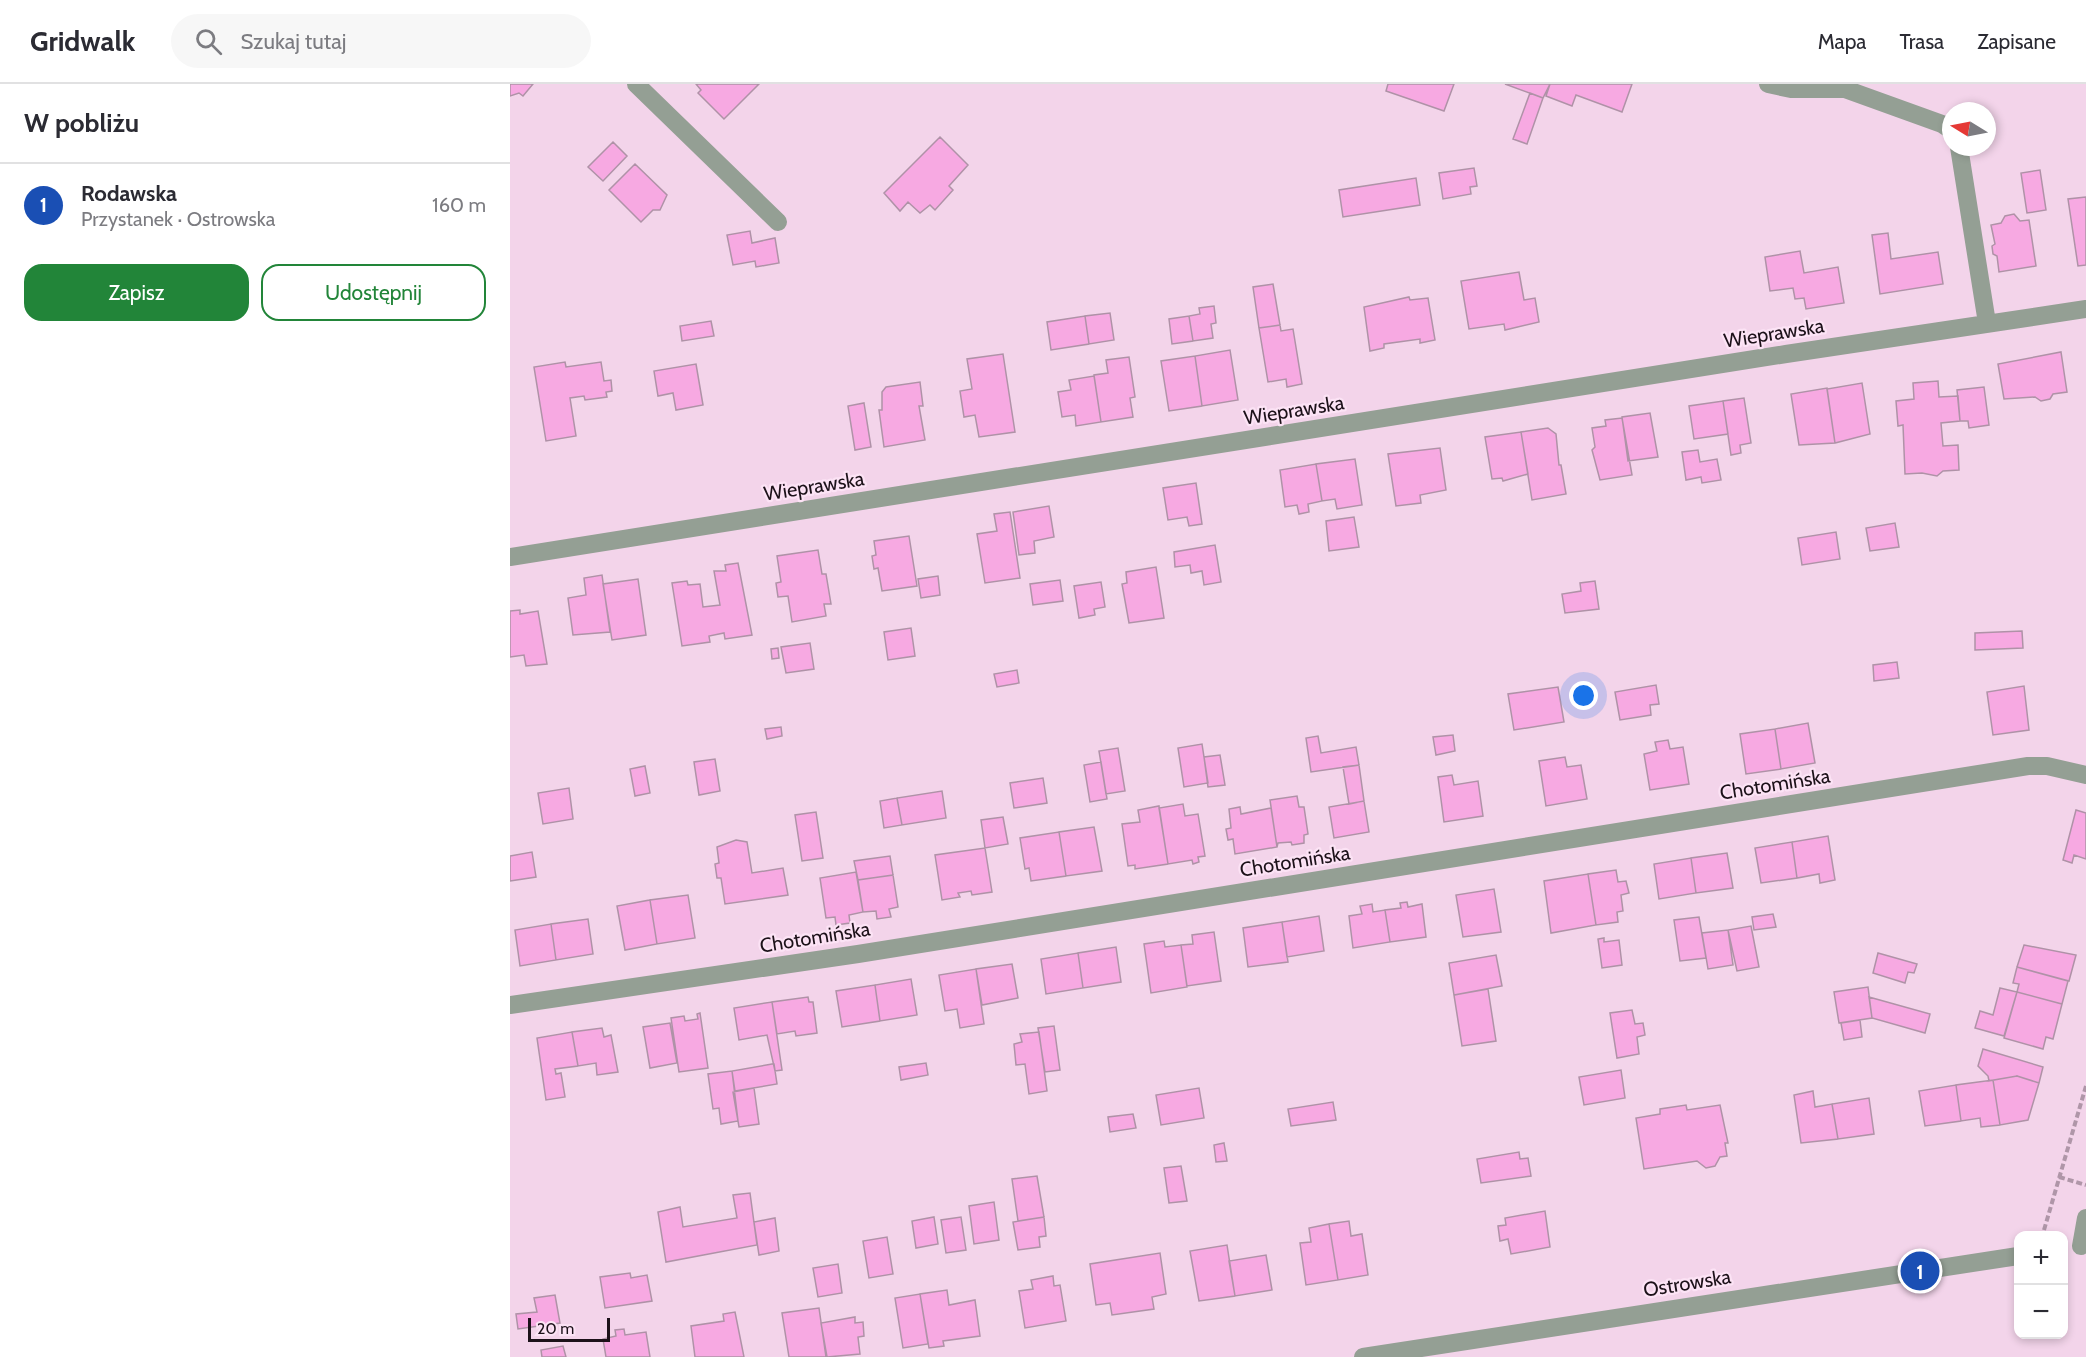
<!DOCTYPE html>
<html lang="pl">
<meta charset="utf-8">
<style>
:root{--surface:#fff;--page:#f7f7f7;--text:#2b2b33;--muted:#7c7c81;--line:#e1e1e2;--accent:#228539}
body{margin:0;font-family:Cabin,sans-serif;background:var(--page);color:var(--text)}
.controls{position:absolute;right:18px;bottom:18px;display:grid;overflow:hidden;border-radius:12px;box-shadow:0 3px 9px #0003}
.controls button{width:54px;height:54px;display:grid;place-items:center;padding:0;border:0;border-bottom:2px solid var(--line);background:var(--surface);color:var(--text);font:30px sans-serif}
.compass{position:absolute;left:1432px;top:18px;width:54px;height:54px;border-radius:50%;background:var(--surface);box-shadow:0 3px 9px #0003;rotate:280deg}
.scale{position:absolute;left:18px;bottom:15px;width:82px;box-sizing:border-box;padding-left:6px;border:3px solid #1c1119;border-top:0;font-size:16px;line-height:21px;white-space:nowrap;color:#1c1119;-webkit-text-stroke:4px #fce3f5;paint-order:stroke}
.you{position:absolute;left:1074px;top:612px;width:21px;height:21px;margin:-15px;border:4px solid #fff;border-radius:50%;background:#1a73e8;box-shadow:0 0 0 9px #1a73e833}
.badge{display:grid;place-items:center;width:39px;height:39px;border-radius:50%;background:var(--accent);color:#fff;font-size:20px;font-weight:700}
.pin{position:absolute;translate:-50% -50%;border:3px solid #fff;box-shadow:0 2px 6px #0006}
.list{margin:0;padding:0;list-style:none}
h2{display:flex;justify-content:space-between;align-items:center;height:78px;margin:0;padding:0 24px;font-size:26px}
h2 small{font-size:20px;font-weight:400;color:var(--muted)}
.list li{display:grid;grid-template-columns:39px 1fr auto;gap:18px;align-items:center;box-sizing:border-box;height:84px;padding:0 24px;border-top:2px solid var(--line)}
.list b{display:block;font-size:22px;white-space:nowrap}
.list p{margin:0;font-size:20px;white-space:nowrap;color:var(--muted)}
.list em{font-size:20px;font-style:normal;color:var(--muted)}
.actions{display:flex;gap:12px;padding:18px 24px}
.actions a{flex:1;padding:14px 0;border:2px solid var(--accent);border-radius:18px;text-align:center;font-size:21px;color:var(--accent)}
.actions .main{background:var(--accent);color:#fff}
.icon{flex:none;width:33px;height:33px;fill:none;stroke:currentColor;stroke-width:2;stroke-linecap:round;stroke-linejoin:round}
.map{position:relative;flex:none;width:1576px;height:1273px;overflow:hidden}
header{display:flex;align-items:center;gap:36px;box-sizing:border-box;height:84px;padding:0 30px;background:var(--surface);border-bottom:2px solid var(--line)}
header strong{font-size:28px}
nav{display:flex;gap:33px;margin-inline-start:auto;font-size:21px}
.search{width:420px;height:54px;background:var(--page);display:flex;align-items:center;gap:15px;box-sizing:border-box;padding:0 21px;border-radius:33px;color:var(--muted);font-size:22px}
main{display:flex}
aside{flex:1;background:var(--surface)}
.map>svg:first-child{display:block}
.building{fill:#f7a9e2;stroke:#af92a7;stroke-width:1.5}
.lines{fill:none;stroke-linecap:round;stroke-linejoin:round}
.path{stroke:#af96a8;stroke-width:4;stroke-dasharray:6 3;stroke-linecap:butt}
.minor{stroke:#949f94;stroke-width:18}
.labels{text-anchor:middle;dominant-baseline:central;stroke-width:4.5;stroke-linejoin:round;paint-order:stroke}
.street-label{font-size:20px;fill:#1c1119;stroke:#fce3f5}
</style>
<header>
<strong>Gridwalk</strong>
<div class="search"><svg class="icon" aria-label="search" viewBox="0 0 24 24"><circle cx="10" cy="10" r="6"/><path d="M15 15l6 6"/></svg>Szukaj tutaj</div>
<nav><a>Mapa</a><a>Trasa</a><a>Zapisane</a></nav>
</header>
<main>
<aside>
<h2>W pobliżu<small></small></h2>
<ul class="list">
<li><span class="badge" style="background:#1a4fb4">1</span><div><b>Rodawska</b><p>Przystanek · Ostrowska</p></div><em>160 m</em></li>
</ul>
<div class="actions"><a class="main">Zapisz</a><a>Udostępnij</a></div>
</aside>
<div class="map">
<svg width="1576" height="1273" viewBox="0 0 1576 1273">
<rect width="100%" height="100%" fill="#f3d4ea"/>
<path class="building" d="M0 0H23L13 12 9 9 0 12Z
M186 0H249L214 35 188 9 191 6Z
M878 0H944L934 27 876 7Z
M995 0H1040L1033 14Z
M1040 0H1122L1112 28 1066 11 1062 22 1036 12Z
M1020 9 1033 14 1017 60 1003 55Z
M430 53 458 81 439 102 443 106 425 126 420 121 410 129 398 118 390 127 374 109Z
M103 58 117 72 93 97 78 83Z
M125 80 157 111 150 126H143L131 138 99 106Z
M964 84 967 102 960 103 961 110 933 115 929 89Z
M1530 86 1536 126 1517 129 1511 89Z
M906 94 910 121 833 133 829 106Z
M1576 113V181L1568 182 1558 115Z
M1504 130 1510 137 1519 136 1526 182 1489 188 1487 172 1483 170 1482 162 1485 160 1481 141 1491 139 1495 132Z
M240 147 242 159 265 154 269 179 246 183 245 177 223 181 217 151Z
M1378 149 1381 175 1428 168 1433 200 1370 210 1362 151Z
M1290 167 1294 189 1328 183 1334 219 1296 225 1294 214 1285 215 1283 204 1260 207 1255 173Z
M1009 188 1014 216 1025 214 1029 238 995 246 994 240 959 245 951 197Z
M763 200 770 241 749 244 743 203Z
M899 213 900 216 918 214 925 256 910 259V255L874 260V264L860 267 854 223Z
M704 222 706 239 701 240 703 254 683 257 679 232 690 230 689 224Z
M600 229 604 256 579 260 575 232Z
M575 232 579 260 541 266 537 238Z
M679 232 683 257 662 260 659 235Z
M201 237 204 252 172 257 170 242Z
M770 241 771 247 783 245 792 300 777 303 776 295 758 298 749 244Z
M720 266 728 316 692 322 685 272Z
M1551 268 1557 308 1543 310 1540 315 1531 317 1525 313 1494 315 1488 280Z
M493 270 505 348 469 353 465 331 454 333 450 307 462 305 457 275Z
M685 272 692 322 659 327 651 277Z
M619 273 625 313 620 314 623 333 591 338 584 291 598 289 596 276Z
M55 278 56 283 91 278 94 297 101 296 102 307 96 308 97 313 75 316 74 312 60 314 66 352 36 357 24 283Z
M186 280 193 321 166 326 163 309 148 312 144 287Z
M584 292 591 338 566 342 565 331 552 333 548 308 561 306 559 296Z
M1428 297 1429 313 1448 312 1450 337 1431 339 1433 362 1448 361 1449 386 1433 387 1427 392 1412 389 1395 390 1393 341 1388 342 1386 317 1404 315 1403 299Z
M410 298 413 322H409L415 356 374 363 369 326H372V308L376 303Z
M1352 299 1360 350 1325 359 1317 305Z
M1474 303 1479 341 1459 344 1458 337H1450L1447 306Z
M1317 304 1325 359 1289 361 1281 310Z
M1234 314 1241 359 1230 361 1231 369 1221 371 1213 317Z
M1213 317 1218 350 1184 355 1179 322Z
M354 319 361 363 345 366 338 322Z
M1140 329 1148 373 1118 377 1112 333Z
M1112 334 1122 391 1090 396 1082 366 1085 363 1082 344 1096 342 1095 336Z
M1038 344 1046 350 1049 381H1051L1056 410 1022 416 1011 348Z
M1011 348 1018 390 993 397 992 394 982 395 975 353Z
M930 364 936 406 910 411 911 419 886 422 878 370Z
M1188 366 1190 378 1207 375 1211 396 1192 399 1191 393 1176 396 1172 368Z
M845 375 852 421 827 425 825 415 812 417 806 380Z
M806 380 812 417 798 420 799 428 789 430 787 421 775 423 770 386Z
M686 399 692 440 679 442 677 433 658 436 653 404Z
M539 422 544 453 524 457 525 469 509 471 503 428Z
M500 428 510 494 475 499 467 450 487 447 484 430Z
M844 433 849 463 819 467 816 437Z
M1385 439 1389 463 1360 467 1356 444Z
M1326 448 1330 475 1292 481 1288 454Z
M399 452 407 502 372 507 368 484 364 485 362 472 366 471 364 457Z
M705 461 711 498 694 501 692 487 681 489 680 481 665 483 664 468Z
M308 466 312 490H316L321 520H314L316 532 282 538 278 512 268 513 266 499 271 498 267 472Z
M228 479 242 551 215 555 214 549 199 552 200 558 172 562 162 499 177 497 178 501 190 500 193 523 210 521 204 487H216L215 481Z
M646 483 654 534 619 539 612 500 617 499 616 488Z
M92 491 100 548 63 551 58 514 76 511 74 494Z
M428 492 430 511 411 514 408 495Z
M128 495 136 551 102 556 93 500Z
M550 496 553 517 523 521 520 500Z
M1085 497 1089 525 1055 529 1052 510 1071 507 1070 499Z
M591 498 595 523 584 525 585 531 569 534 564 502Z
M10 526V530L28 527 37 580 16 582 14 571 0 573V527Z
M401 544 405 572 378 576 374 548Z
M1512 547 1513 564 1465 566V549Z
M300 559 304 585 276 589 271 563Z
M268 564 269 574 262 575 261 565Z
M1387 578 1389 594 1364 597 1363 581Z
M507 586 509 599 487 603 484 590Z
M1146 601 1149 620 1140 621 1141 631 1110 636 1105 608Z
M1514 602 1519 646 1483 651 1477 608Z
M1048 603 1054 638 1004 646 998 610Z
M1298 639 1305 679 1271 685 1265 645Z
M271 643 272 652 257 655 255 645Z
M1265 645 1271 685 1236 690 1230 650Z
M943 651 945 667 926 671 923 653Z
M808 652 811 669 846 663 849 681 801 688 796 654Z
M1158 656 1160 665 1173 663 1179 700 1140 706 1134 670 1147 667 1145 658Z
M692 660 698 699 674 703 668 664Z
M608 664 615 707 596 710 589 667Z
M710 671 715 701 698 703 694 673Z
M1055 673 1057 683 1071 681 1077 715 1036 722 1029 677Z
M205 675 210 707 189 711 184 678Z
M591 678 597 715 580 718 574 681Z
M849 681 854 717 839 720 833 683Z
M135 682 140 709 125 712 120 685Z
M942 691 944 701 968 697 973 732 934 738 928 693Z
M533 694 537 719 504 724 500 699Z
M59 704 63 735 33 740 28 709Z
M432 707 436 734 392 741 387 714Z
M787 712 789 723H794L798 750 794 751V759L782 761 781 758 768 759 767 763 760 716Z
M387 714 392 741 374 744 370 717Z
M854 717 859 748 824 754 819 723Z
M673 720 675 732 688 730 695 772 688 773 689 778 683 780 682 776 658 780 649 724Z
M649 722 658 780 625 785V781L618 782 612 740 630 738 628 726Z
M730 723 731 730 761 724 767 763 725 770 723 755 718 756 716 745 721 744 719 725Z
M1566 726 1576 729V775L1564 771 1562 779 1553 776Z
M306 728 313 774 292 777 285 731Z
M493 733 498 760 475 764 471 736Z
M584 743 592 787 556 792 549 748Z
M549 748 556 792 521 797 519 784 515 785 510 754Z
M1318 752 1325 796 1310 799 1309 790 1287 794 1282 758Z
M226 756 237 758 242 789 273 784 278 811 215 820 211 794H207L205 780 209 779 207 763Z
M1282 758 1287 794 1251 799 1245 764Z
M475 764 482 808 462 811 461 807 448 809 450 813 432 816 425 771Z
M22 768 26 793 0 797V772Z
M1217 769 1223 804 1186 809 1181 774Z
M380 772 383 791 348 796 344 777Z
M1181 774 1186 809 1149 815 1144 780Z
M1106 786 1108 798 1116 797 1119 809 1111 811 1113 827 1107 828 1108 838 1086 841 1078 790Z
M346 788 353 828 339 831 340 839 326 841 325 833 316 834 310 794Z
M1078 790 1086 841 1041 849 1034 797Z
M383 791 388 823 379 825 381 833 367 835 366 827 353 828 348 796Z
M984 805 991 848 953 853 946 811Z
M178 811 185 854 147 860 140 816Z
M140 816 147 860 115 866 107 822Z
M897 818 898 823 912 820 916 853 880 858 875 826 891 824 890 819Z
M862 820 863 828 875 826 880 858 843 864 839 832 852 830 850 822Z
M1263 830 1266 843 1244 846 1242 833Z
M809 832 814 867 777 873 772 838Z
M1189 833 1196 874 1170 877 1164 836Z
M78 835 83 870 46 876 41 840Z
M772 838 778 878 738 883 733 844Z
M41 840 46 876 10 882 5 846Z
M1241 842 1249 883 1227 887 1218 846Z
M1218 846 1223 881 1198 885 1192 849Z
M704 848 711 897 677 902 671 861 683 860 682 851Z
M1094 854V858L1109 856 1112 881 1092 884 1088 855Z
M654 857 655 863 671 861 677 903 641 909 634 860Z
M1514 861 1566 871 1559 897 1507 883Z
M606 863 611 898 573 904 568 869Z
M568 869 573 904 536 910 531 875Z
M1368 869 1407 880 1404 889 1398 888 1395 899 1363 889Z
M986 871 992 902 944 911 939 879Z
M502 880 508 914 472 921 466 885Z
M1507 883 1558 897 1552 920 1507 908 1509 900 1503 899Z
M466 885 474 940 450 944 447 925 435 927 429 891Z
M401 895 407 931 370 937 365 901Z
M365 901 370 937 332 943 326 907Z
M1358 903 1362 934 1329 939 1324 908Z
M1490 904 1507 908 1494 952 1465 944 1470 927 1483 931Z
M978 905 986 957 952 962 944 911Z
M1507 908 1552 920 1543 955 1536 953 1533 965 1494 954Z
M298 913 299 918H303L307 949 286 952 285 947 267 950 262 918Z
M1359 913 1420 930 1415 949 1362 934Z
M262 918 272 986 265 987 257 951 229 956 224 924Z
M1122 926 1125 940 1133 939 1135 951 1127 953 1129 970 1107 974 1100 929Z
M190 929 198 984 169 988 161 934 174 932 175 937 188 935 187 930Z
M1350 936 1352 953 1334 956 1331 939Z
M160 939 167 979 140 984 133 943Z
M544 942 550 986 535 988 528 944Z
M92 944 94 953 101 951 108 988 87 991 86 979 68 982 62 948Z
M62 948 68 982 45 985 46 990 51 989 55 1013 36 1016 27 954Z
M529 948 537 1007 519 1010 515 980 506 981 504 960 512 958 510 950Z
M1473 965 1533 983 1529 999 1507 992 1479 997 1478 992 1468 982Z
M416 979 418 991 391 996 389 983Z
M262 980H264L267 1000 225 1007 222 987Z
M1111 986 1115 1014 1074 1021 1069 993Z
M222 987 228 1037 211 1040 209 1024 203 1025 198 990Z
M1507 992 1529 999 1518 1036 1490 1041 1483 996Z
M1483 996 1490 1041 1471 1043 1470 1034 1451 1037 1446 1001Z
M1446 1001 1451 1037 1415 1042 1409 1007Z
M244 1004 249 1040 229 1043 223 1008Z
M689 1004 694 1034 651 1041 646 1011Z
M1303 1007 1305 1023 1322 1020 1328 1055 1291 1059 1284 1011Z
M1359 1014 1364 1050 1328 1055 1322 1020Z
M823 1018 826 1036 781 1042 778 1025Z
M1176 1021 1177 1026 1210 1021 1218 1059H1215L1217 1072 1210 1073 1205 1082 1196 1084 1187 1077 1134 1085 1126 1034 1150 1030V1025Z
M623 1030 626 1044 600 1048 598 1033Z
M714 1059 717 1077 706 1078 704 1061Z
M1009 1068 1010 1075 1018 1074 1021 1092 971 1099 967 1075Z
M671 1082 677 1117 659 1119 654 1084Z
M527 1092 534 1133 508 1137 502 1095Z
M240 1109 247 1161 156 1178 148 1128 170 1123 173 1143 227 1134 223 1111Z
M484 1118 489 1156 464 1160 459 1122Z
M1035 1127 1040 1163 1001 1170 998 1155 990 1157 988 1142 996 1141 995 1134Z
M424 1133 428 1160 406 1164 402 1137Z
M451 1133 456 1166 436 1169 431 1136Z
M534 1133 536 1152 529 1153 530 1163 508 1166 503 1138Z
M265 1134 269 1167 249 1171 244 1138Z
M839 1137 841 1152 852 1150 858 1191 828 1196 819 1140Z
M819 1140 828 1196 796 1201 790 1159 801 1158 799 1144Z
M377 1153 383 1190 359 1194 353 1157Z
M717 1161 725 1212 689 1217 680 1167Z
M650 1169 656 1210 642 1213 644 1225 602 1231 600 1219 586 1221 580 1180Z
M756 1171 762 1206 725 1212 719 1177Z
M328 1180 332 1209 308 1213 303 1184Z
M120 1189 121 1194 137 1191 142 1217 95 1224 90 1193Z
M543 1192 544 1202 550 1201 556 1237 515 1244 509 1207 523 1205 521 1196Z
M437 1206 439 1221 465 1216 470 1252 433 1257 434 1262 419 1264 410 1210Z
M410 1210 418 1260 393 1264 385 1214Z
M45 1211 50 1239 8 1245 6 1230 27 1228 24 1214Z
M309 1224 316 1273H279L272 1229Z
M225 1228 234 1273H185L181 1242 214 1237 213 1230Z
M345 1233V1239L353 1238 354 1252 348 1253 350 1270 317 1273 311 1239Z
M114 1245 115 1251 136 1248 140 1273H96L93 1255 106 1252 105 1246Z
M53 1262 56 1273H32L31 1266Z"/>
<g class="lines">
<path class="path" d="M1549 1093 1576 1101
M1534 1146 1576 1002"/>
<path class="minor" d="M126 0 268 138
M1258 0 1281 5H1335L1432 40 1441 46
M1449 63 1477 239
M0 473 1276 270 1576 225
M0 921 348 870 1518 682H1537L1576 691
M1571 1162 1576 1134
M853 1273 1508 1172"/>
</g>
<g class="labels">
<g class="street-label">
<text transform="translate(1264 249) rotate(-9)">Wieprawska</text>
<text transform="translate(784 326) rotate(-9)">Wieprawska</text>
<text transform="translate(304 402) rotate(-9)">Wieprawska</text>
<text transform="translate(1265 700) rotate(-9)">Chotomińska</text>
<text transform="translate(785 777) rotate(-9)">Chotomińska</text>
<text transform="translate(305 853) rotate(-9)">Chotomińska</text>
<text transform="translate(1177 1199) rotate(-9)">Ostrowska</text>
</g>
</g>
</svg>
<div class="controls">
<button>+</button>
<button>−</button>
</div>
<svg class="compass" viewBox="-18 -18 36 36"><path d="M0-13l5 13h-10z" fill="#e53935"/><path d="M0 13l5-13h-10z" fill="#7c7c81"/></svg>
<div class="scale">20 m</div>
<div class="you"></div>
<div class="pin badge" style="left:1410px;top:1187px;background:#1a4fb4">1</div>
</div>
</main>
